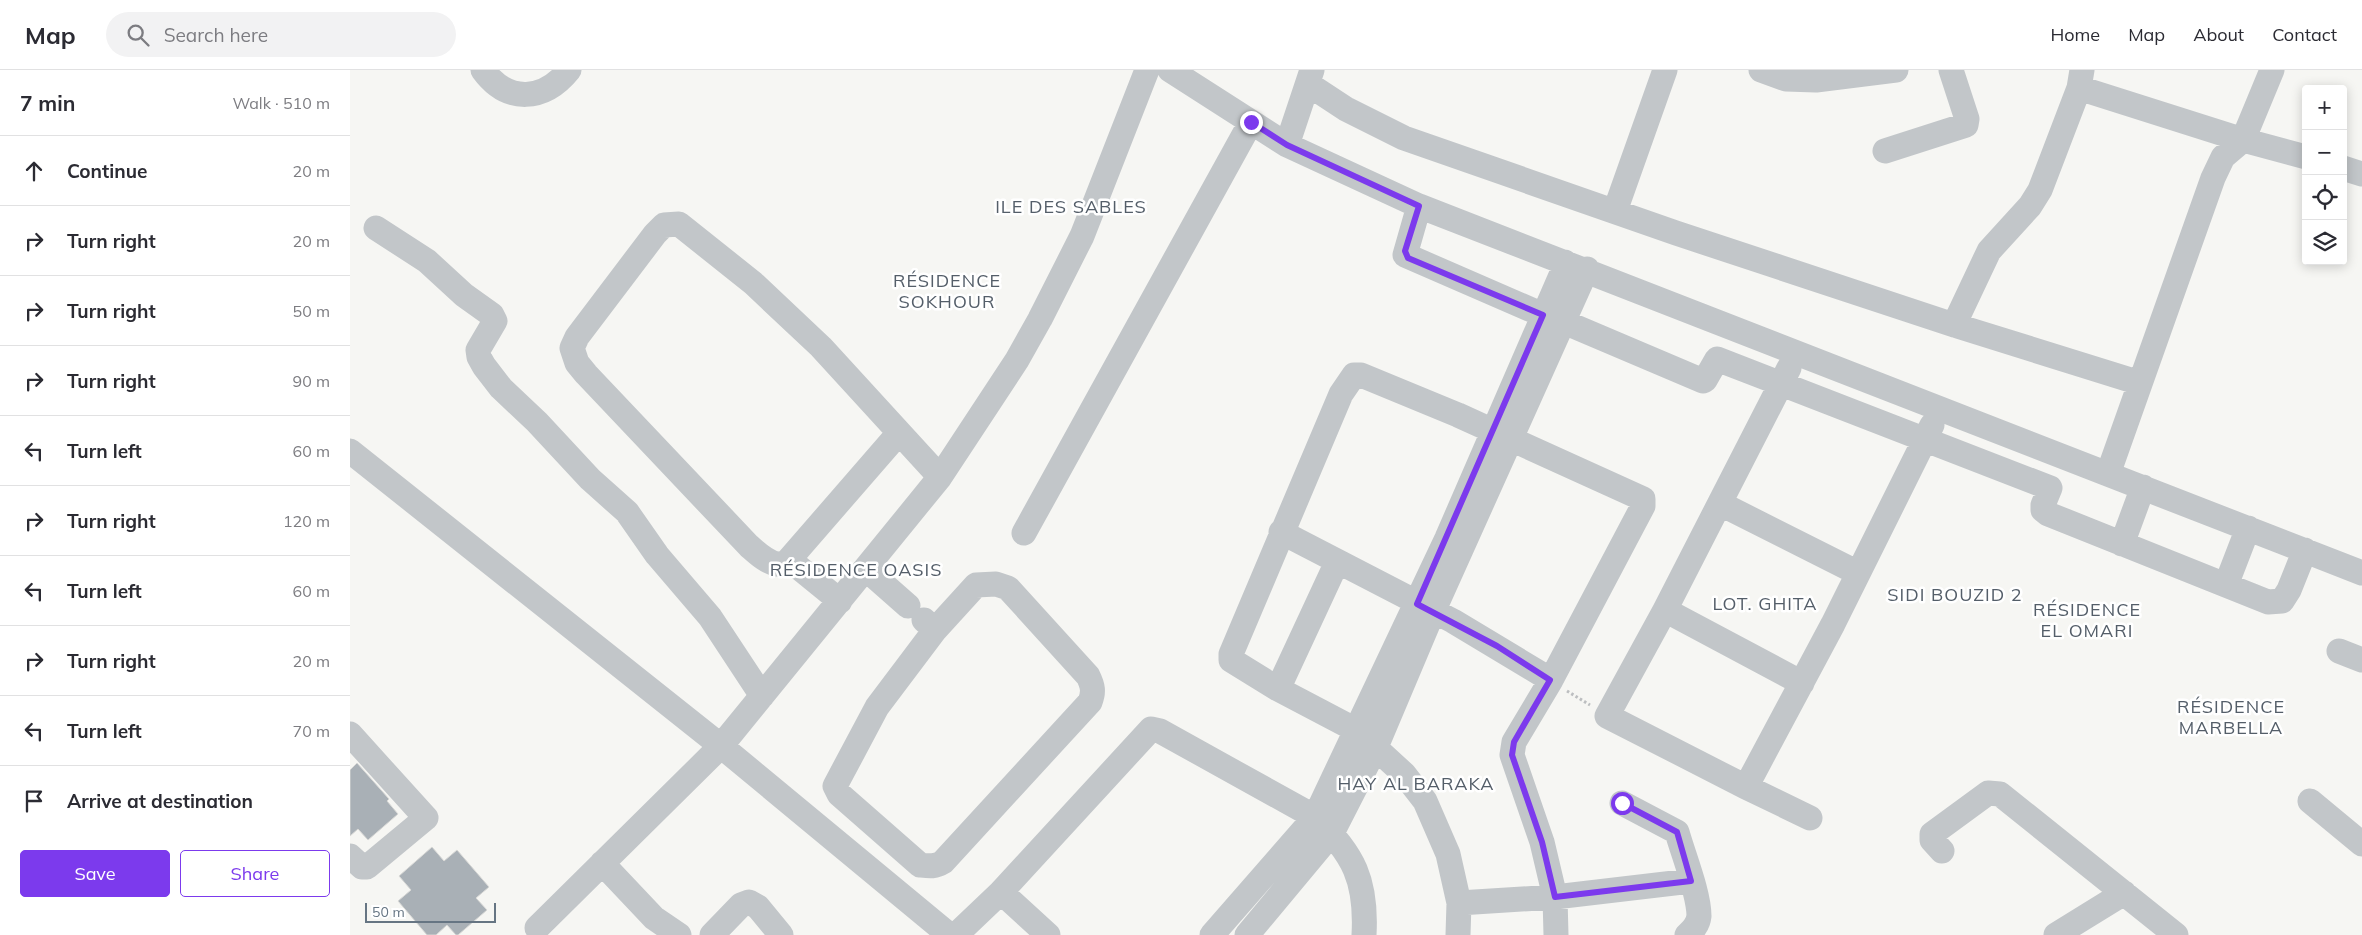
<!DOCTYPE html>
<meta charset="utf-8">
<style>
:root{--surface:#fff;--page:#f2f2f3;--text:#2b2b33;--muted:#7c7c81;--line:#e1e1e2;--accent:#7c3aed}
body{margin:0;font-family:Mulish,sans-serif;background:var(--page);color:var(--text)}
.controls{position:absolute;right:15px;top:15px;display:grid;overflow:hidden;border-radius:5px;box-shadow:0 2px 12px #0003}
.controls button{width:45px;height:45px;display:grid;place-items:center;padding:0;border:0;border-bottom:1px solid var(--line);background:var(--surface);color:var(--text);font:25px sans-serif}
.scale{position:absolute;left:15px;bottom:12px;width:131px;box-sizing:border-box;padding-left:5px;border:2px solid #667583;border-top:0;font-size:14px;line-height:18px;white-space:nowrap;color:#667583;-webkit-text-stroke:4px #fff;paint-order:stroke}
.stop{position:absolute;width:15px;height:15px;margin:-11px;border:4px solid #7c3aed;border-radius:50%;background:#fff}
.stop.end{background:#7c3aed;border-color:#fff;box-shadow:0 1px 5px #0008}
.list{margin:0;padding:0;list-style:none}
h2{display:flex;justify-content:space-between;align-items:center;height:65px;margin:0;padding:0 20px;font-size:21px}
h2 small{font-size:16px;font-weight:400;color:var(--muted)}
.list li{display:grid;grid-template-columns:32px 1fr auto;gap:15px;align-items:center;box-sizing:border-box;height:70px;padding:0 20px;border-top:1px solid var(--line)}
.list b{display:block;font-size:19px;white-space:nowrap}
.list em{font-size:16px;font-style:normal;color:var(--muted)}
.actions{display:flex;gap:10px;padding:15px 20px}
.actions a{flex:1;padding:11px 0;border:1px solid var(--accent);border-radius:5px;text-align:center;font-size:18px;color:var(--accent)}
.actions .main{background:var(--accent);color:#fff}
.icon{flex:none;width:28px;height:28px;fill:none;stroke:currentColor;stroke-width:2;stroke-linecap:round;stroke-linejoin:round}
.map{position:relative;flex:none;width:2012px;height:865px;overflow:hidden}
header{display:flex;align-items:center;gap:30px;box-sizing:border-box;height:70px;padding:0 25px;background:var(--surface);border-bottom:1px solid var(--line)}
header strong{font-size:24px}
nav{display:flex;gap:28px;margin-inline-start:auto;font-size:18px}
.search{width:350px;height:45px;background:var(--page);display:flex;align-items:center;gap:12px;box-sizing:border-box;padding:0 18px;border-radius:28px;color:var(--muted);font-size:19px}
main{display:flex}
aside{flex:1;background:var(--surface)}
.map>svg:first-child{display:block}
.building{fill:#a9b0b6;stroke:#d8d8d6}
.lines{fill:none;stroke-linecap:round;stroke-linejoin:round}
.path{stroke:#bcbec0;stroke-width:3;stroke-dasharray:2.5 2.5;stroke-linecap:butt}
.minor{stroke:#c2c6c9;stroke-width:25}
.route{stroke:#7c3aed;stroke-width:6}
.labels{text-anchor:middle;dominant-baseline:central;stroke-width:5;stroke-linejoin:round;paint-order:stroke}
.quarter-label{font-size:18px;letter-spacing:1px;fill:#545e69;stroke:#fff}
</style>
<header>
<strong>Map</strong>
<div class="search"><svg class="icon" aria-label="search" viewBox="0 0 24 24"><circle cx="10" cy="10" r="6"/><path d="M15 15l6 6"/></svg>Search here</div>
<nav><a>Home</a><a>Map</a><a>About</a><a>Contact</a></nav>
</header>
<main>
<aside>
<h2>7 min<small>Walk · 510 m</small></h2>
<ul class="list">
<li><svg class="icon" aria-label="ahead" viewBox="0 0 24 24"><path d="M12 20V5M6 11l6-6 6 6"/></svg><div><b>Continue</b></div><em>20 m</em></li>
<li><svg class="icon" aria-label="right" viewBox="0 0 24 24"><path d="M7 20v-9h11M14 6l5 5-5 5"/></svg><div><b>Turn right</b></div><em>20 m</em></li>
<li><svg class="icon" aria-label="right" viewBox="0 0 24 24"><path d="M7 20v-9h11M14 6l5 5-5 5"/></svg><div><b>Turn right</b></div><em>50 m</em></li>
<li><svg class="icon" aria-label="right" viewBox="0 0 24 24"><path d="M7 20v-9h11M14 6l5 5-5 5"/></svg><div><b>Turn right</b></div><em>90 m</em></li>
<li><svg class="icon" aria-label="left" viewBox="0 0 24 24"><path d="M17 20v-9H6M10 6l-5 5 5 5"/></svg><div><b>Turn left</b></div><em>60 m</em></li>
<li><svg class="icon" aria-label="right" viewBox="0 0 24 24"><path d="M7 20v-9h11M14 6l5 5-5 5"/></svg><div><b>Turn right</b></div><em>120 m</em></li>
<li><svg class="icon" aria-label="left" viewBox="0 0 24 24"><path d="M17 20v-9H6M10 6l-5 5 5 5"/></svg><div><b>Turn left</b></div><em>60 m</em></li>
<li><svg class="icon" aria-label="right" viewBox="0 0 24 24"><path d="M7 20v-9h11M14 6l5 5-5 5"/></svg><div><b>Turn right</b></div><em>20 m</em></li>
<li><svg class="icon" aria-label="left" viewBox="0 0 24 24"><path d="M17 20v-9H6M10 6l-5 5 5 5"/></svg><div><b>Turn left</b></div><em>70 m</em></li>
<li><svg class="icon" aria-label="arrive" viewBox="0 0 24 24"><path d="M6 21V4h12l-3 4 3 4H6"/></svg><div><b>Arrive at destination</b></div></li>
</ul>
<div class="actions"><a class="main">Save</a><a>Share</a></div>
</aside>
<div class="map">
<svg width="2012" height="865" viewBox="0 0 2012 865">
<rect width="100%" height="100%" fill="#f6f6f3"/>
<path class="building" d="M7 693 39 729 37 731 48 744 18 770 8 759 0 766V700Z
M82 777 94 791 107 780 139 817 126 828 137 840 108 865H106L97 855 86 865H77L48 831 61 820 49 806Z"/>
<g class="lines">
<path class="path" d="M1217 621 1240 635"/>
<path class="minor" d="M133 0C158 34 194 31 219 0
M820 0 937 75 1069 136 2012 503
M1411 0 1436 9 1466 10 1546 0
M958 14 996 39 1054 68 1326 163 1604 255 1790 313
M1729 18 1893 70 1956 87
M937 75 962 0
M1535 81 1616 55 1617 49 1601 0
M1993 98 2012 104
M1069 136 1055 185 1193 245
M1265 141 1315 0
M26 158 77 191 114 225 142 245 145 251 128 280 129 287 134 296 151 318 187 352 240 409 277 442 307 485 360 547 412 626
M1214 252 1353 311 1355 310 1367 289 1700 418 1693 435V440L1698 444 1918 532 1932 531 1939 520 1955 480
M1604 255 1639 181 1680 136 1690 120 1729 18 1732 0
M1439 298 1315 540 1257 646 1396 717 1460 748
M0 381 371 676 598 864 603 865 610 861 651 822 801 659 810 661 965 747C1004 784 1017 811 1014 865
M1758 404 1863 108 1873 87 1893 70 1922 0
M1371 434 1508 503
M931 462 1103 551 1201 610 1293 436V429L1108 345 1011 305H1004L991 324 881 584V590L928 619 1006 660 1054 704 1075 731 1098 784 1109 833 1108 865
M674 463 901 52
M1772 474 1793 417
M436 493 548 364
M516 499 558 536
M1876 515 1898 458
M490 531 447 496C440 492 435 495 427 494 416 492 407 483 399 476L236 304 227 293 222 278 227 267 305 164 314 155 329 154 403 213 471 277 590 407
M1315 540 1452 613
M574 550 585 560 527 637 485 716 489 724 570 795C579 796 585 797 593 792L740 632C744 622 743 616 738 606L658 518 646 514 626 515 585 560
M1989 581 2012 590
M1201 610 1164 672 1162 685 1192 772 1205 827 1206 865
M928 619 987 492
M0 664 76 748 17 797H12L0 786
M1396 717 1483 554 1582 355
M1960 731 2012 774
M1272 733 1327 762C1333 784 1349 823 1349 846 1348 855 1343 860 1337 865
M1592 781 1582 770V764L1638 723 1650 724 1826 865
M252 793 304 848 329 865
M651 822 698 865
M1109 833 1205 827 1341 811
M187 858 371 676 590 407 667 290 690 249 732 166 797 0
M362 865 391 835 399 832 408 837 431 865
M862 865 965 747 1097 468 1212 203 1215 192
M897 865 982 763 1026 677 1083 542 1237 199
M1706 865 1774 823"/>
</g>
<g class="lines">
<path class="route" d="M901 52 937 75 1069 136 1055 181 1058 188 1193 245 1067 534 1147 576 1200 610 1164 672 1162 685 1192 772 1205 827 1341 811 1327 762 1272 733"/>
</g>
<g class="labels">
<g class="quarter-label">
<text x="721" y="136">ILE DES SABLES</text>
<text x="597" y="210">RÉSIDENCE<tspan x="597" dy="21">SOKHOUR</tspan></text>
<text x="506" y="499">RÉSIDENCE OASIS</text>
<text x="1605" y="524">SIDI BOUZID 2</text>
<text x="1415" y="533">LOT. GHITA</text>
<text x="1737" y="539">RÉSIDENCE<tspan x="1737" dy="21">EL OMARI</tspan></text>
<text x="1881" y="636">RÉSIDENCE<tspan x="1881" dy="21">MARBELLA</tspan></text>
<text x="1066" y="713">HAY AL BARAKA</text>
</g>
</g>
</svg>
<div class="controls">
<button>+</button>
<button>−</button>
<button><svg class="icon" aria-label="locate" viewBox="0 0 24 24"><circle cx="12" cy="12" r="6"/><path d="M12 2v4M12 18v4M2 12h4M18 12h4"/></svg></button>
<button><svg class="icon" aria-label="layers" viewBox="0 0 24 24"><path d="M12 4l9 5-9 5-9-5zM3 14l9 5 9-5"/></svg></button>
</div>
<div class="scale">50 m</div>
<div class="stop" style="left:1272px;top:733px"></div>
<div class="stop end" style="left:901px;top:52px"></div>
</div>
</main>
